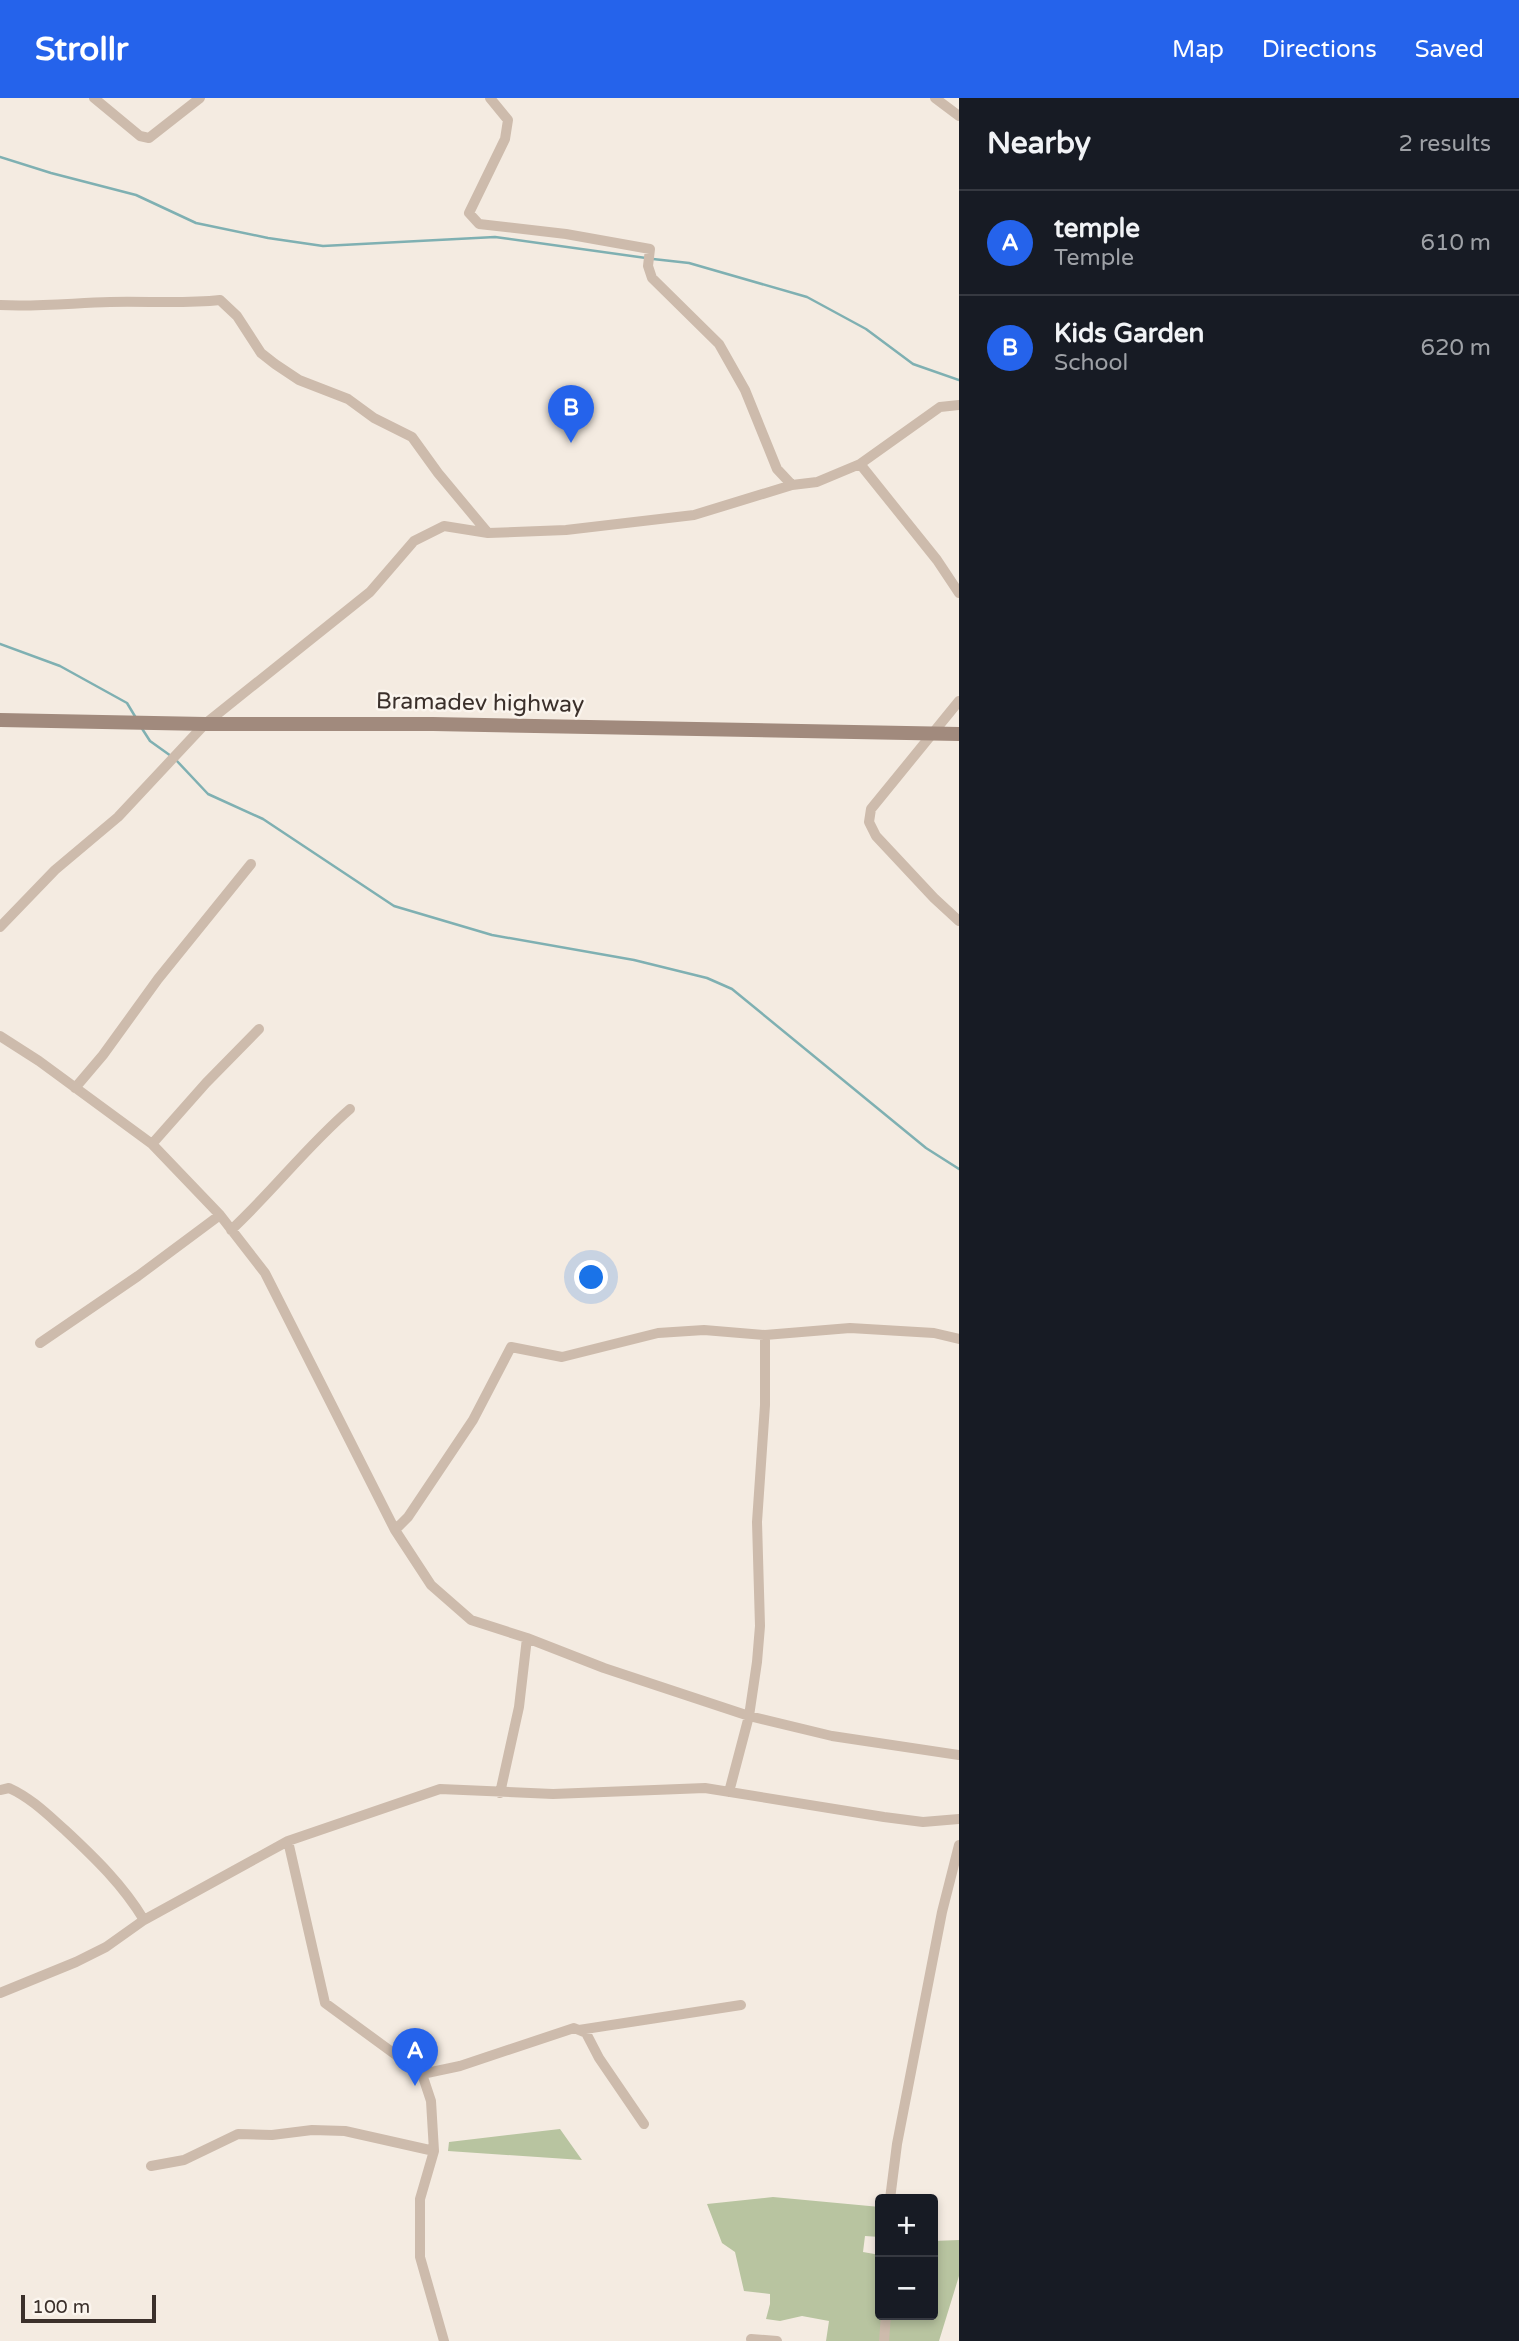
<!DOCTYPE html>
<meta charset="utf-8">
<style>
:root{--surface:#171b24;--page:#20242c;--text:#f1f3f6;--muted:#9ea1a6;--line:#363941;--accent:#2563eb}
body{margin:0;font-family:"Varela Round",sans-serif;background:var(--page);color:var(--text)}
.controls{position:absolute;right:21px;bottom:21px;display:grid;overflow:hidden;border-radius:7px;box-shadow:0 4px 10px #0003}
.controls button{width:63px;height:63px;display:grid;place-items:center;padding:0;border:0;border-bottom:2px solid var(--line);background:var(--surface);color:var(--text);font:35px sans-serif}
.scale{position:absolute;left:21px;bottom:18px;width:135px;box-sizing:border-box;padding-left:7px;border:4px solid #3b302b;border-top:0;font-size:19px;line-height:24px;white-space:nowrap;color:#3b302b;-webkit-text-stroke:5px #fbf5ee;paint-order:stroke}
.you{position:absolute;left:592px;top:1180px;width:24px;height:24px;margin:-18px;border:5px solid #fff;border-radius:50%;background:#1a73e8;box-shadow:0 0 0 10px #1a73e833}
.badge{display:grid;place-items:center;width:46px;height:46px;border-radius:50%;background:var(--accent);color:#fff;font-size:23px;font-weight:700}
.pin{position:absolute;translate:-50% -58px;filter:drop-shadow(0 2px 4px #0008)}
.pin::after{content:'';position:absolute;top:37px;width:24px;height:21px;background:inherit;clip-path:polygon(0 0,100% 0,50% 100%)}
.list{margin:0;padding:0;list-style:none}
h2{display:flex;justify-content:space-between;align-items:center;height:91px;margin:0;padding:0 28px;font-size:30px}
h2 small{font-size:23px;font-weight:400;color:var(--muted)}
.list li{display:grid;grid-template-columns:46px 1fr auto;gap:21px;align-items:center;box-sizing:border-box;height:105px;padding:0 28px;border-top:2px solid var(--line)}
.list b{display:block;font-size:26px;white-space:nowrap}
.list p{margin:0;font-size:23px;white-space:nowrap;color:var(--muted)}
.list em{font-size:23px;font-style:normal;color:var(--muted)}
.map{position:relative;flex:none;width:959px;height:2243px;overflow:hidden}
header{display:flex;align-items:center;gap:42px;box-sizing:border-box;height:98px;padding:0 35px;background:var(--accent);color:#fff}
header strong{font-size:33px}
nav{display:flex;gap:38px;margin-inline-start:auto;font-size:24px}
main{display:flex}
aside{flex:1;background:var(--surface)}
.map>svg:first-child{display:block}
.green{fill:#b8c4a0}
.lines{fill:none;stroke-linecap:round;stroke-linejoin:round}
.stream{stroke:#7fb0b2;stroke-width:2.5}
.street{stroke:#cdbbac;stroke-width:10}
.secondary{stroke:#a18a7d;stroke-width:14}
.labels{text-anchor:middle;dominant-baseline:central;stroke-width:5;stroke-linejoin:round;paint-order:stroke}
.street-label{font-size:23px;fill:#3b302b;stroke:#fbf5ee}
</style>
<header>
<strong>Strollr</strong>
<nav><a>Map</a><a>Directions</a><a>Saved</a></nav>
</header>
<main>
<div class="map">
<svg width="959" height="2243" viewBox="0 0 959 2243">
<rect width="100%" height="100%" fill="#f4ebe1"/>
<path class="green" d="M560 2031 582 2062 448 2053 449 2044Z
M773 2099 880 2109V2139L865 2138 863 2154 880 2157V2217H885L883 2243H826L829 2223 802 2218 780 2223 766 2221 770 2206V2196L744 2193 735 2154 722 2145 707 2106Z
M959 2142V2178L939 2243H886L887 2217H933V2143Z"/>
<g class="lines">
<path class="stream" d="M0 59 51 75 136 97 196 125 268 140 323 148 495 139 646 160
M653 161 689 165 807 199 866 231 913 266 959 282
M0 546 60 568 127 605 136 620
M141 629 150 643 171 658
M176 662 208 696 263 721 394 808 492 837 634 862 707 880 732 891 926 1050 959 1071"/>
<path class="street" d="M94 0 140 38 149 40 200 0
M490 0 508 22 505 41 469 115 479 126 566 136 650 151 648 168 652 180 719 246 745 292 777 371 792 387 817 384 860 366 937 462 959 495
M935 0 959 18
M0 207C37 209 73 205 110 204 147 203 183 206 220 202L237 218 261 255 275 266 299 282 348 301 374 320 412 339 438 375 488 435
M860 366 940 309 959 307
M959 603 871 711 869 724 876 738 934 800 959 823
M0 829 55 772 118 719 205 626 370 494 414 443 444 428 488 435 566 432 694 417 792 387
M0 938 39 963 152 1046 220 1117 265 1175 395 1432 431 1487 471 1522 527 1540 604 1570 749 1618 832 1638 959 1657
M75 990 103 957 158 881 251 766
M152 1046 206 985 259 931
M231 1132C273 1093 307 1048 350 1011
M40 1245 138 1178 220 1117
M395 1432 408 1419 473 1322 511 1249 562 1259 658 1235 704 1232 765 1237 850 1230 934 1235 959 1241
M0 1692 9 1690C31 1700 47 1716 65 1732 95 1760 123 1787 144 1822
M729 1694 749 1618 757 1564 760 1528 757 1424 765 1307V1237
M500 1695 519 1609 527 1540
M288 1743 325 1905 422 1976 431 2003 434 2053 420 2101V2159L444 2243
M0 1895 76 1864 106 1849 144 1822 288 1743 440 1691 553 1696 705 1690 884 1719 923 1724 959 1721
M579 1932 741 1907
M422 1976 460 1968 574 1930 586 1935 599 1960 644 2026
M151 2068 184 2062 238 2036 272 2037 312 2032 345 2033 434 2053
M890 2101 897 2046 942 1814 959 1747
M751 2241 777 2243
M884 2243 886 2217"/>
<path class="secondary" d="M0 622 205 626H433L959 636"/>
</g>
<g class="labels">
<g class="street-label">
<text transform="translate(480 605) rotate(1)">Bramadev highway</text>
</g>
</g>
</svg>
<div class="controls">
<button>+</button>
<button>−</button>
</div>
<div class="scale">100 m</div>
<div class="you"></div>
<div class="pin badge" style="left:415px;top:1988px">A</div>
<div class="pin badge" style="left:571px;top:345px">B</div>
</div>
<aside>
<h2>Nearby<small>2 results</small></h2>
<ul class="list">
<li><span class="badge">A</span><div><b>temple</b><p>Temple</p></div><em>610 m</em></li>
<li><span class="badge">B</span><div><b>Kids Garden</b><p>School</p></div><em>620 m</em></li>
</ul>
</aside>
</main>
